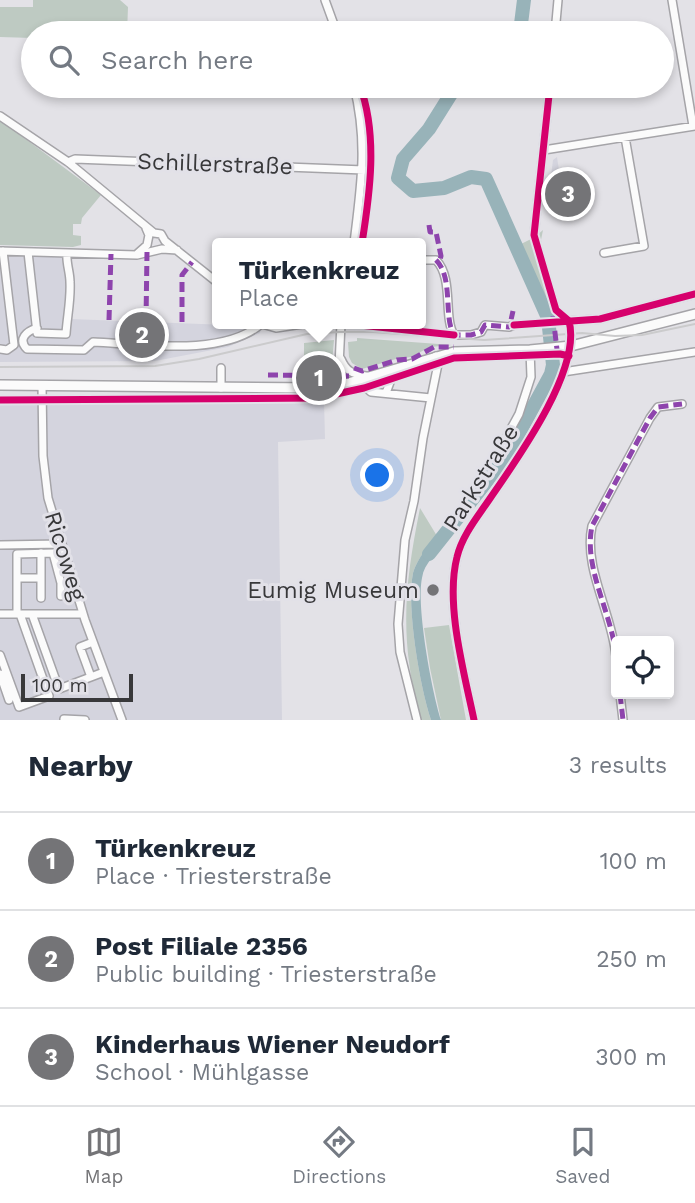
<!DOCTYPE html>
<meta charset="utf-8">
<style>
:root{--surface:#fff;--page:#f2f2f3;--text:#1f2937;--muted:#747a83;--line:#e0e1e3;--accent:#747477}
body{margin:0;font-family:"Work Sans",sans-serif;background:var(--page);color:var(--text)}
.controls{position:absolute;right:21px;bottom:21px;display:grid;overflow:hidden;border-radius:7px;box-shadow:0 4px 10px #0003}
.controls button{width:63px;height:63px;display:grid;place-items:center;padding:0;border:0;border-bottom:2px solid var(--line);background:var(--surface);color:var(--text);font:35px sans-serif}
.scale{position:absolute;left:21px;bottom:18px;width:112px;box-sizing:border-box;padding-left:7px;border:4px solid #38383a;border-top:0;font-size:19px;line-height:24px;white-space:nowrap;color:#38383a;-webkit-text-stroke:5px #e2e1e8;paint-order:stroke}
.you{position:absolute;left:378px;top:476px;width:24px;height:24px;margin:-18px;border:5px solid #fff;border-radius:50%;background:#1a73e8;box-shadow:0 0 0 10px #1a73e833}
.badge{display:grid;place-items:center;width:46px;height:46px;border-radius:50%;background:var(--accent);color:#fff;font-size:23px;font-weight:700}
.pin{position:absolute;translate:-50% -50%;border:4px solid #fff;box-shadow:0 2px 7px #0006}
.popup{position:absolute;left:212px;top:238px;width:214px;height:91px;box-sizing:border-box;display:grid;place-content:center;border-radius:7px;background:var(--surface);filter:drop-shadow(0 2px 5px #0005);font-size:23px;white-space:nowrap;color:var(--muted)}
.popup b{font-size:26px;color:var(--text)}
.popup::after{content:'';position:absolute;left:50%;top:100%;margin-left:-14px;border:14px solid transparent;border-top-color:var(--surface)}
.list{margin:0;padding:0;list-style:none}
h2{display:flex;justify-content:space-between;align-items:center;height:91px;margin:0;padding:0 28px;font-size:30px}
h2 small{font-size:23px;font-weight:400;color:var(--muted)}
.list li{display:grid;grid-template-columns:46px 1fr auto;gap:21px;align-items:center;box-sizing:border-box;height:98px;padding:0 28px;border-top:2px solid var(--line)}
.list b{display:block;font-size:26px;white-space:nowrap}
.list p{margin:0;font-size:23px;white-space:nowrap;color:var(--muted)}
.list em{font-size:23px;font-style:normal;color:var(--muted)}
.icon{flex:none;width:38px;height:38px;fill:none;stroke:currentColor;stroke-width:2;stroke-linecap:round;stroke-linejoin:round}
.map{position:relative;flex:none;width:695px;height:720px;overflow:hidden}
.search{position:absolute;background:var(--surface);box-shadow:0 4px 10px #0003;left:21px;right:21px;top:21px;height:77px;display:flex;align-items:center;gap:18px;box-sizing:border-box;padding:0 24px;border-radius:38px;color:var(--muted);font-size:26px}
.sheet{height:385px;background:var(--surface)}
nav{display:flex;justify-content:space-around;align-items:center;box-sizing:border-box;height:98px;border-top:2px solid var(--line);background:var(--surface);font-size:19px;color:var(--muted)}
nav a{display:grid;justify-items:center;gap:4px}
nav .on{color:var(--accent)}
.map>svg:first-child{display:block}
.built{fill:#d4d4de}
.green{fill:#becac2}
.water{fill:#98b3b9}
.lines{fill:none;stroke-linecap:round;stroke-linejoin:round}
.river{stroke:#98b3b9;stroke-width:14}
.minor-casing{stroke:#a5a4a8;stroke-width:10}
.major-casing{stroke:#a5a4a8;stroke-width:12}
.minor{stroke:#fbfbfb;stroke-width:7}
.major{stroke:#fbfbfb;stroke-width:9}
.tram{stroke:#cbcbcc;stroke-width:2}
.quiet{stroke:#8e44ad;stroke-width:5;stroke-dasharray:10 5;stroke-linecap:butt}
.cycleway-casing{stroke:#e2e1e8;stroke-width:11}
.cycleway{stroke:#d6006c;stroke-width:7}
.poi-dot{fill:#747477;stroke:#e2e1e8;stroke-width:2.5}
.labels{text-anchor:middle;dominant-baseline:central;stroke-width:6;stroke-linejoin:round;paint-order:stroke}
.street-label{font-size:23px;fill:#38383a;stroke:#e2e1e8}
.poi-label{font-size:23px;fill:#38383a;stroke:#e2e1e8;text-anchor:end}
</style>
<div class="map">
<svg width="695" height="720" viewBox="0 0 695 720">
<rect width="100%" height="100%" fill="#e3e2e7"/>
<path class="built" d="M557 157 560 177 586 179 589 210 547 209 553 160Z
M0 251 69 253 70 319 254 326 261 328 260 333 228 347 155 361 0 362Z
M324 399 325 439 278 442 282 720H0V401Z"/>
<path class="green" d="M33 0H120L128 7 127 33H33V38L0 37V7H33Z
M0 120 101 195 82 218 81 224H73V235L81 236V245L73 247 0 245Z
M543 230 541 240 556 310 569 321 550 318 517 246 535 237Z
M357 338 452 345 430 347 411 357 396 359 362 369 352 363 349 357 348 342 357 341Z
M334 340 331 374H304V343Z
M420 508 437 536C428 547 417 559 413 573 406 606 420 687 431 720H421C399 640 404 588 420 508Z
M449 625 466 720H441L430 668 424 628Z"/>
<path class="water" d="M437 536 446 542C437 553 424 563 422 578 416 606 432 692 441 720H431C420 687 406 606 413 573 417 559 428 546 437 536Z"/>
<g class="lines">
<path class="river" d="M516 33 521 24 524 0
M429 554 506 457 551 374 553 365 548 318 486 179 471 177 444 188 413 191 398 178 403 159 429 129 456 86"/>
<g class="minor-casing">
<path id="minor" d="M325 0 337 33
M672 0 693 126
M555 33 558 0
M292 86 341 88 349 86
M354 86C368 143 361 186 354 243
M0 116 68 162 154 233 161 234 165 241 218 283
M544 150 695 126
M68 162 75 159 364 170
M534 235 550 86
M0 251 137 255 162 249 177 250
M28 252 37 333 66 334C67 317 71 300 70 282 70 272 66 263 67 253
M138 253 147 245 149 235 146 228
M604 253 644 246 625 137
M420 260H436C454 278 443 317 454 335H471L481 332 485 325 509 327 514 325
M262 324 276 328 302 324
M37 328C27 331 17 339 27 349L84 350 93 342C141 344 223 357 261 324
M0 349 7 350 14 345 3 251
M341 359C346 371 352 374 366 376
M221 368V388
M563 372 695 352
M357 380 371 392 431 398
M42 385 43 456 48 498 85 620 122 720
M338 386 341 324
M386 393 395 369
M502 445 519 414 531 377 530 350
M0 545 62 544
M41 553V598
M17 578H41
M0 614H83
M17 614V554L53 553 61 583V596
M32 614 59 689 104 672
M0 655 19 707 49 696 20 614
M616 656C612 613 583 568 592 526L650 418 658 407 682 404
M0 674 9 700
M91 677 80 647 93 642
M620 694 623 720
M64 719 85 720
M417 720 400 652 398 624 405 540 414 501 423 438 438 364 436 356
M474 720C464 672 445 604 457 557 462 535 479 515 491 497 518 458 582 369 569 321L600 319 695 294"/>
</g>
<g class="major-casing">
<path id="major" d="M0 385 320 388 338 386 454 352 530 350 571 346 695 314"/>
</g>
<use href="#minor" class="minor"/>
<use href="#major" class="major"/>
<path class="tram" d="M0 367 155 366 199 359 307 334 340 332H373L484 340 582 333 615 336 642 335 695 324"/>
<path class="quiet" d="M292 86 341 88 349 86
M429 225 430 232H436L441 256 439 263
M436 260C454 278 443 317 454 335H471L481 332 485 325 509 327 514 325 511 320 513 311
M553 316 558 358
M109 320 111 254
M146 321 147 252
M182 322V275L192 262
M216 323 218 303
M286 324 288 327
M354 368 362 371 397 360 412 359 434 347H454
M268 375 349 376
M616 656C612 613 583 568 592 526L650 418 658 407 682 404
M620 694 623 720"/>
<g class="cycleway-casing">
<path id="cycleway" d="M360 86C378 135 370 193 362 243
M550 86 534 235 556 310 569 321
M350 324 454 335
M514 325 600 319 695 294
M0 400 318 398 364 388 454 358 560 354 569 356
M474 720C464 672 445 604 457 557 462 535 479 515 491 497 518 458 582 369 569 321"/>
</g>
<use href="#cycleway" class="cycleway"/>
</g>
<circle class="poi-dot" cx="433" cy="590" r="7"/>
<g class="labels">
<g class="street-label">
<text transform="translate(215 164) rotate(2)">Schillerstraße</text>
<text transform="translate(481 478) rotate(-58)">Parkstraße</text>
<text transform="translate(65 556) rotate(73)">Ricoweg</text>
</g>
<g class="poi-label">
<text x="419" y="590">Eumig Museum</text>
</g>
</g>
</svg>
<div class="controls">
<button><svg class="icon" aria-label="locate" viewBox="0 0 24 24"><circle cx="12" cy="12" r="6"/><path d="M12 2v4M12 18v4M2 12h4M18 12h4"/></svg></button>
</div>
<div class="scale">100 m</div>
<div class="you"></div>
<div class="pin badge" style="left:319px;top:378px">1</div>
<div class="popup"><b>Türkenkreuz</b>Place</div>
<div class="pin badge" style="left:142px;top:335px">2</div>
<div class="pin badge" style="left:568px;top:194px">3</div>
<div class="search"><svg class="icon" aria-label="search" viewBox="0 0 24 24"><circle cx="10" cy="10" r="6"/><path d="M15 15l6 6"/></svg>Search here</div>
</div>
<section class="sheet">
<h2>Nearby<small>3 results</small></h2>
<ul class="list">
<li><span class="badge">1</span><div><b>Türkenkreuz</b><p>Place · Triesterstraße</p></div><em>100 m</em></li>
<li><span class="badge">2</span><div><b>Post Filiale 2356</b><p>Public building · Triesterstraße</p></div><em>250 m</em></li>
<li><span class="badge">3</span><div><b>Kinderhaus Wiener Neudorf</b><p>School · Mühlgasse</p></div><em>300 m</em></li>
</ul>
</section>
<nav>
<a class="on"><svg class="icon" aria-label="map" viewBox="0 0 24 24"><path d="M3 6l6-2 6 2 6-2v14l-6 2-6-2-6 2zM9 4v14M15 6v14"/></svg>Map</a>
<a><svg class="icon" aria-label="directions" viewBox="0 0 24 24"><path d="M12 3l9 9-9 9-9-9zM9 14v-3h6M13 9l2 2-2 2"/></svg>Directions</a>
<a><svg class="icon" aria-label="saved" viewBox="0 0 24 24"><path d="M7 4h10v16l-5-4-5 4z"/></svg>Saved</a>
</nav>
